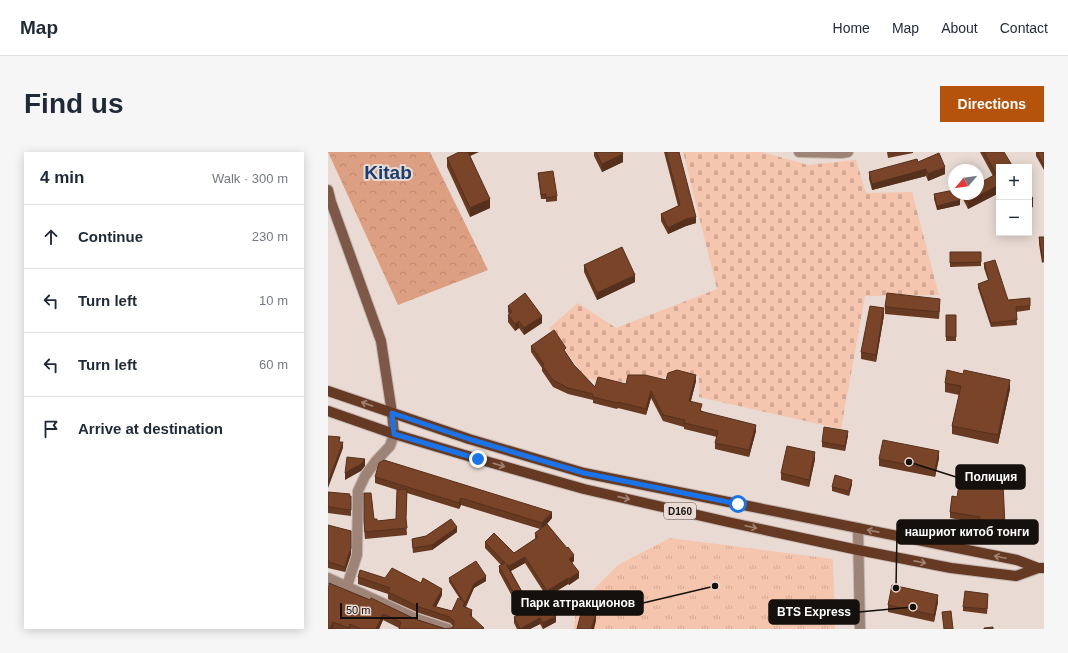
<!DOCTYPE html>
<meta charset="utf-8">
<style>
:root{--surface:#fff;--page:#f6f6f7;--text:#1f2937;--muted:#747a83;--line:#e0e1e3;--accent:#b45309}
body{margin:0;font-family:Helvetica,sans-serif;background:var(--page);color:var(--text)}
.controls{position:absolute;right:12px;top:12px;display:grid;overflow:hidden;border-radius:0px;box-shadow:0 2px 10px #0003}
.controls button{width:36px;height:36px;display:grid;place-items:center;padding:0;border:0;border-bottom:1px solid var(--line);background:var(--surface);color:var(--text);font:20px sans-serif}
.compass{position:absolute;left:620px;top:12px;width:36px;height:36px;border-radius:50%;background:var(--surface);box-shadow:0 2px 10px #0003;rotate:241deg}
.scale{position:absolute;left:12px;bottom:10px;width:78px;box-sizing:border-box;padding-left:4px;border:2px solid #14100d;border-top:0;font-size:11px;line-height:14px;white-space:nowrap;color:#14100d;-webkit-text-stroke:3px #e9dbd4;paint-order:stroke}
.stop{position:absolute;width:12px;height:12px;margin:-9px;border:3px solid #1a73e8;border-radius:50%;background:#fff}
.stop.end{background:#1a73e8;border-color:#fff;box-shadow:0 1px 4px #0008}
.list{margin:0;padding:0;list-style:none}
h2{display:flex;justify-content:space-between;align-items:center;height:52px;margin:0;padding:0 16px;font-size:17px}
h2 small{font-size:13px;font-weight:400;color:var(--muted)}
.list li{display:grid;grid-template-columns:26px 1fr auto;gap:12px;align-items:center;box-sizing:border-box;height:64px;padding:0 16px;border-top:1px solid var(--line)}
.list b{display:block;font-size:15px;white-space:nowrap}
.list em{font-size:13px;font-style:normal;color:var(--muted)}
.icon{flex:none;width:22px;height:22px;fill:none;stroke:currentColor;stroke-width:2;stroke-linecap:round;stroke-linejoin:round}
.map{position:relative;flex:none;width:716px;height:477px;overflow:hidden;border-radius:0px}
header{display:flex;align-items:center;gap:24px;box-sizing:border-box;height:56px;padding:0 20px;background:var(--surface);border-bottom:1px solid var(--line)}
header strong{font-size:19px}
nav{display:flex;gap:22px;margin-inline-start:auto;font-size:14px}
.intro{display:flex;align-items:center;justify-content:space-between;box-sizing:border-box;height:96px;padding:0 24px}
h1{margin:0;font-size:28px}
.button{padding:10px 18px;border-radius:0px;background:var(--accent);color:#fff;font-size:14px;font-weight:700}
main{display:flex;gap:24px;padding:0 24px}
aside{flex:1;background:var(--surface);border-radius:0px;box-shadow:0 2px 10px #0003}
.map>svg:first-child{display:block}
.forest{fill:url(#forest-crowns)}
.cemetery{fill:url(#cemetery-stones)}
.park{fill:url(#park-tufts)}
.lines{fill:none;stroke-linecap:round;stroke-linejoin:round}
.minor-casing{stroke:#c3b6b0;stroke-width:12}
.tertiary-casing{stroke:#c3b6b0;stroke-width:12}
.secondary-casing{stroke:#c3b6b0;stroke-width:12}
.primary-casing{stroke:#c3b6b0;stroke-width:12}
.minor{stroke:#9e8377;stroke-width:10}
.tertiary{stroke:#9e8377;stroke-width:10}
.secondary{stroke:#7e5846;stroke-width:10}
.primary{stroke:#663922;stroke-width:10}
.wall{fill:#693a22}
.shaded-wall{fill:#55301c}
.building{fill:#7a4428;stroke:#55301c}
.oneway{stroke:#a18272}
.route{stroke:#1a73e8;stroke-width:5}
.labels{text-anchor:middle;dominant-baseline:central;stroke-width:4;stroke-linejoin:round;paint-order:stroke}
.shield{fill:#e9dbd4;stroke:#544d49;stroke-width:1}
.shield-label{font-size:10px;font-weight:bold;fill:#14100d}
.town-label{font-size:19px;font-weight:bold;fill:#173d72;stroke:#e9dbd4}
.leader{fill:none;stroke:#14100d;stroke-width:1.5}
.callout-dot{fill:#14100d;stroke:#e9dbd4;stroke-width:1.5}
.callout{fill:#14100d;stroke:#14100d;stroke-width:1.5}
.callout-label{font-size:12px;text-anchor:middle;font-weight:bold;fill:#fff}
</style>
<header>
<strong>Map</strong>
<nav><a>Home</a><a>Map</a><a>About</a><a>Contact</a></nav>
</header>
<div class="intro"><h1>Find us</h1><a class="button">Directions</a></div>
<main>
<aside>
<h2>4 min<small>Walk · 300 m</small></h2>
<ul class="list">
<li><svg class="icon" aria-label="ahead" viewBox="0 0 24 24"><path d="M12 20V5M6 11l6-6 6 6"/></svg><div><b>Continue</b></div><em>230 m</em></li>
<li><svg class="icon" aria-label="left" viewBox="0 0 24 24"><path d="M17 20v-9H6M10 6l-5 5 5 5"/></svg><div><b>Turn left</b></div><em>10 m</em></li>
<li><svg class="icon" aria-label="left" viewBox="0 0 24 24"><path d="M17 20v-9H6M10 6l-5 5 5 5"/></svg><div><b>Turn left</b></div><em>60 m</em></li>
<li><svg class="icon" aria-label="arrive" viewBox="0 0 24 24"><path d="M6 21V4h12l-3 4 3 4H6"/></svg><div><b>Arrive at destination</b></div></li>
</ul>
</aside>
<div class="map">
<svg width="716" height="477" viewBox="0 0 716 477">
<defs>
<pattern id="forest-crowns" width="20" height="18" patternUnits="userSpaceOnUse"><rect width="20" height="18" fill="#dd9f81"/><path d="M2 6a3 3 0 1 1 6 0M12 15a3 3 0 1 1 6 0" fill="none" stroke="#bd886e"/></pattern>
<pattern id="cemetery-stones" width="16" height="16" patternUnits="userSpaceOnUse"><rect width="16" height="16" fill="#f6c5ad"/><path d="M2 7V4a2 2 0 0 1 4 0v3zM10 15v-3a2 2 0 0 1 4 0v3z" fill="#d2a894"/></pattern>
<pattern id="park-tufts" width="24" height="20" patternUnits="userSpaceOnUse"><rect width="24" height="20" fill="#f6c5ad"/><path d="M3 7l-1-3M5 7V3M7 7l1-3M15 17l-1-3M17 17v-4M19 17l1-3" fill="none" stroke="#d2a894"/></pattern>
</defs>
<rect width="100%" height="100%" fill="#e9dbd4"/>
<path class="forest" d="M0 0H102L160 118 70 153Z"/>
<path class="cemetery" d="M355 0H434L480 13 528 8 538 41 584 40 611 143 537 144 513 277 371 245V223H347L321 228H301L281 232 257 225 221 176 250 151 288 176 389 137Z"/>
<path class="park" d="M342 386 505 407 507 477H246L248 455 290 413Z"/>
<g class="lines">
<g class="minor-casing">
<path id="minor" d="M471 0 513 1 520 0
M0 426 89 467 120 477
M19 434 29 403 30 339 37 324 48 309 62 294 66 282"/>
</g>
<g class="tertiary-casing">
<path id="tertiary" d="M530 376 532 477"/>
</g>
<g class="secondary-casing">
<path id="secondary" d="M0 38 3 50 53 189 64 261 66 282"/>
</g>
<g class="primary-casing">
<path id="primary" d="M0 239 141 287 256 321 689 408 710 416
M0 259 66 282 150 307 256 337 400 370 530 398 623 416 688 424 710 416H716"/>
</g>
<use href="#minor" class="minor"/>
<use href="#tertiary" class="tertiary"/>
<use href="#secondary" class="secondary"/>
<use href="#primary" class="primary"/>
</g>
<path class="wall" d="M266 0H294L295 10 274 20 266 4Z
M336 0H351L368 71 358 74 340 82 333 69V62L350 54Z
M559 0H585V1L560 6Z
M652 0H676L671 15V41L640 57 635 47V42H650L665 24Z
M708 0H716V18L708 4Z
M142 4 162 56 142 65 119 15V6Z
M590 10 617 22 600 29 598 24 544 38 541 27V20Z
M210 21 229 44V49L218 50V47H213Z
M606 42 632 53 609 58 606 47Z
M711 85H716V110L714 111 711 92Z
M622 100H653V114L622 115Z
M656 111 680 148 702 154V158L688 160 689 173 663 175 650 136V132L660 128 656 116Z
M256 113 307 130 269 148 256 120Z
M180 154 214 171 196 183 191 176 187 179 180 170V163H181L180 160Z
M612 154 611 167 557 162V155Z
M556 163 548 210 533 207V200Z
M618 163H628V189H618Z
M203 194 238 201 246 213 267 235 298 232 338 228 368 229 363 249 374 259 428 279 421 305 387 297V291L389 285 356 277V275L335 269 323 246 318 263 290 256 289 257 265 251V248L240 242 225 235 214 219V216L203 200Z
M617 231 682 237 670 292 624 282V274L631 243 617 240Z
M520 283 517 299 494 295V290Z
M611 306 607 325 551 314V307Z
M487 307 481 335 453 328V321Z
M47 325 224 366 219 372 246 409 244 411 251 426 241 433 240 432 219 445 197 411 183 419 202 454 228 470 215 477 212 472 202 477H189L186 471V465L193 461 171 420V414L173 413 157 396V390L186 401 207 387V381L212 377 133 353 131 357 79 341 78 368 79 383 37 387 36 376V341L46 367 49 369 68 367 69 338 47 331Z
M524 332 521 344 504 339V335Z
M0 340 23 344V364L0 361Z
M624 344 677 374V380L651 375V371L622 366V360Z
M0 373 23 402 17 420 0 416Z
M129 380 104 398 85 401 84 391V387Z
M30 425 57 426 114 443 108 455 124 459 132 447 121 430V426L158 429 146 436 138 455 144 464V465L156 477H71V476L55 468 51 477H0V434L87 467 118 477 124 476 125 474 122 471 91 461 60 447V442L30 432Z
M660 447 659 462 635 459V455Z
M610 450 606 470 560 460V453Z"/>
<path class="shaded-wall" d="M138 0H151L138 6Z
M295 2V10L274 20V12Z
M617 15V22L600 29V22Z
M598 17V24L544 38V32Z
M671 33V41L640 57V50Z
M162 47V56L142 65V56Z
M705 47V55L701 57V50Z
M632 48V53L609 58V54Z
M368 65V71L358 74 340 82V76L358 67Z
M307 123V130L269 148V141Z
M556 156V163L548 210V203Z
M214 164V171L196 183V176Z
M191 169V176L187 179V172Z
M368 223V229L361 256V249Z
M682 228V237L670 292V283Z
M323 239V246L318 263V257Z
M428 273V279L421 305V298Z
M520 279V283L517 299V294Z
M15 290V296L0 336V330Z
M611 299V306L607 325V318Z
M487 300V307L481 335V328Z
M37 307V314L33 319 17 328V321Z
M524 328V332L521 344V339Z
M133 346V353L131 357V351Z
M224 360V366L214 377V371Z
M129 375V380L104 398V393Z
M23 385V402L17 420V415Z
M246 403V409L241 413V407Z
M197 405V411L181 420V414Z
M251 420V426L241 433V427Z
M158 424V429L146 436 137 456V452L146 432Z
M240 426V432L219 445V439Z
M114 437V443L106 459 105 454Z
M610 443V450L606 470V463Z
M144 458V464L142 470V463Z
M268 461V469L266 477H263Z
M55 462V468L51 477H48Z
M228 464V470L215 477V471Z
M212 466V472L202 477H192Z
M5 470V477H2Z"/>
<path class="building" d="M131 0H140L162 47 142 56 119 6Z
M268 0H294L295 2 274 12Z
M338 0H351L368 65 358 67 340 76 333 62 352 53Z
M656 0H676L685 15H671V33L640 50 636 42H650V32L668 22Z
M709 0H716V14Z
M611 1 617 15 600 22 598 17 544 32 541 20 589 7 590 10Z
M225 19 229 44 218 46V42L213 43 210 21Z
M626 38V42H631L632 48 609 54 606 42Z
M701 39 705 47 701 50Z
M711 85H716V104H714Z
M294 95 307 123 269 141 256 113Z
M622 100H653V110L622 111Z
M667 108 680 148 702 146V154L688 155 689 168 663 171 650 132 661 128 656 111Z
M197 141 214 164 196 176 191 169 187 172 180 163 184 160 180 154Z
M559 141 612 147 611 160 557 155Z
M542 154 556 156 548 203 533 200Z
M618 163H628V185H618Z
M226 178 238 196 236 198 246 213 267 235 270 225 298 232 300 223H317L338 228 340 221 349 218 368 223 361 249 374 252 372 259 428 273 421 298 387 291 390 279 356 271 357 268 335 263 323 239 318 257 290 250 289 251 265 245V242L240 236 225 228 214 213 216 212 203 194Z
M619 218 635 222 636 218 682 228 670 283 624 274 633 234 617 231Z
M496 275 520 279 517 294 494 290Z
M0 284 12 285 11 290H15L0 330Z
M555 288 611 299 607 318 551 307Z
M459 294 487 300 481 328 453 321Z
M19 305 37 307 33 312 17 321Z
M56 308 224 360 214 371 133 346 131 351 47 325 51 311Z
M507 323 524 328 521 339 504 335Z
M632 327 657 331 658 329 675 331 677 374 651 369 652 365 622 360 624 344 629 345Z
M79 337 78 366 79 376 37 380 36 369V341H43L46 367H49V369L68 367 69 338Z
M0 340 22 342 21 344H23V358L0 355Z
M123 367 129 375 104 393 85 396 84 387 98 384Z
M219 372 239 396 240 395 246 403 241 407 251 420 241 427 240 426 219 439 197 405 181 414 178 412 202 454 218 446 228 464 215 471 212 466 192 477 186 465 196 460 171 414 177 411 157 390 166 381 186 401 210 385 207 381Z
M0 373 23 379V396L17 415 0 410Z
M148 409 158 424 146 432 137 452 121 426Z
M64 416 93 431 95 426 114 437 105 454 124 459 130 446 137 450 135 454 144 458 142 463 156 476 155 477H71L73 470 55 462 48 477H33L22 472 21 476 5 470 2 477H0V434H1V431L42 448 43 446 87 467 118 477 124 476 126 473V469L122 465 91 455 60 440 62 436 30 425 32 418 57 426Z
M564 433 610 443 606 463 560 453Z
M637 439 660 442 659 457 635 455Z
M254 457 268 461 263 477H249Z
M623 459 625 477H616L614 460Z
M665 475V477H656V476Z"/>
<defs><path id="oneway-shaft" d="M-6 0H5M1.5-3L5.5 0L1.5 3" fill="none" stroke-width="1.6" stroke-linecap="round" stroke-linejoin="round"/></defs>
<g class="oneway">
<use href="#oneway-shaft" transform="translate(39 252) rotate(-161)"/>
<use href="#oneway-shaft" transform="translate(171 313) rotate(16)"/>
<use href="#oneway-shaft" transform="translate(296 346) rotate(13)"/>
<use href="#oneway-shaft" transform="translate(423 375) rotate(12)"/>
<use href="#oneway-shaft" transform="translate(545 379) rotate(-169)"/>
<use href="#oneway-shaft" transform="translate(672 405) rotate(-168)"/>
<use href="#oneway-shaft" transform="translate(592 410) rotate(11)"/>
</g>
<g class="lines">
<path class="route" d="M150 307 66 282 64 261 141 287 256 321 410 352"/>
</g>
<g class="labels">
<rect class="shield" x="336" y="351" width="32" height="16" rx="3"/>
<g class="shield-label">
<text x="352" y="359">D160</text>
</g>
<g class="town-label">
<text x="60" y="20">Kitab</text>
</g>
</g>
<path class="leader" d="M581 310L628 325M568 436L569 380M387 434L315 451M585 455L531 460"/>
<g class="callout-dot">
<circle cx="581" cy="310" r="4"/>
<circle cx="568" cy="436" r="4"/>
<circle cx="387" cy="434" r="4"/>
<circle cx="585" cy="455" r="4"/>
</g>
<g class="callout">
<rect x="628" y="313" width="69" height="24" rx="4"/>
<rect x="569" y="368" width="141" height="24" rx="4"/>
<rect x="184" y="439" width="131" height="24" rx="4"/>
<rect x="441" y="448" width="90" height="24" rx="4"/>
</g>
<g class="callout-label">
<text x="663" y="329">Полиция</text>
<text x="639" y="384">нашриот китоб тонги</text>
<text x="250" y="455">Парк аттракционов</text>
<text x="486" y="464">BTS Express</text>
</g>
</svg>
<div class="controls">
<button>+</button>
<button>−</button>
</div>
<svg class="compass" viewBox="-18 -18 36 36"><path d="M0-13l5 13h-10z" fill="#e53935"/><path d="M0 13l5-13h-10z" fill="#747a83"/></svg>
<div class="scale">50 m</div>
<div class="stop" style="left:410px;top:352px"></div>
<div class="stop end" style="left:150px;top:307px"></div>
</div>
</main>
